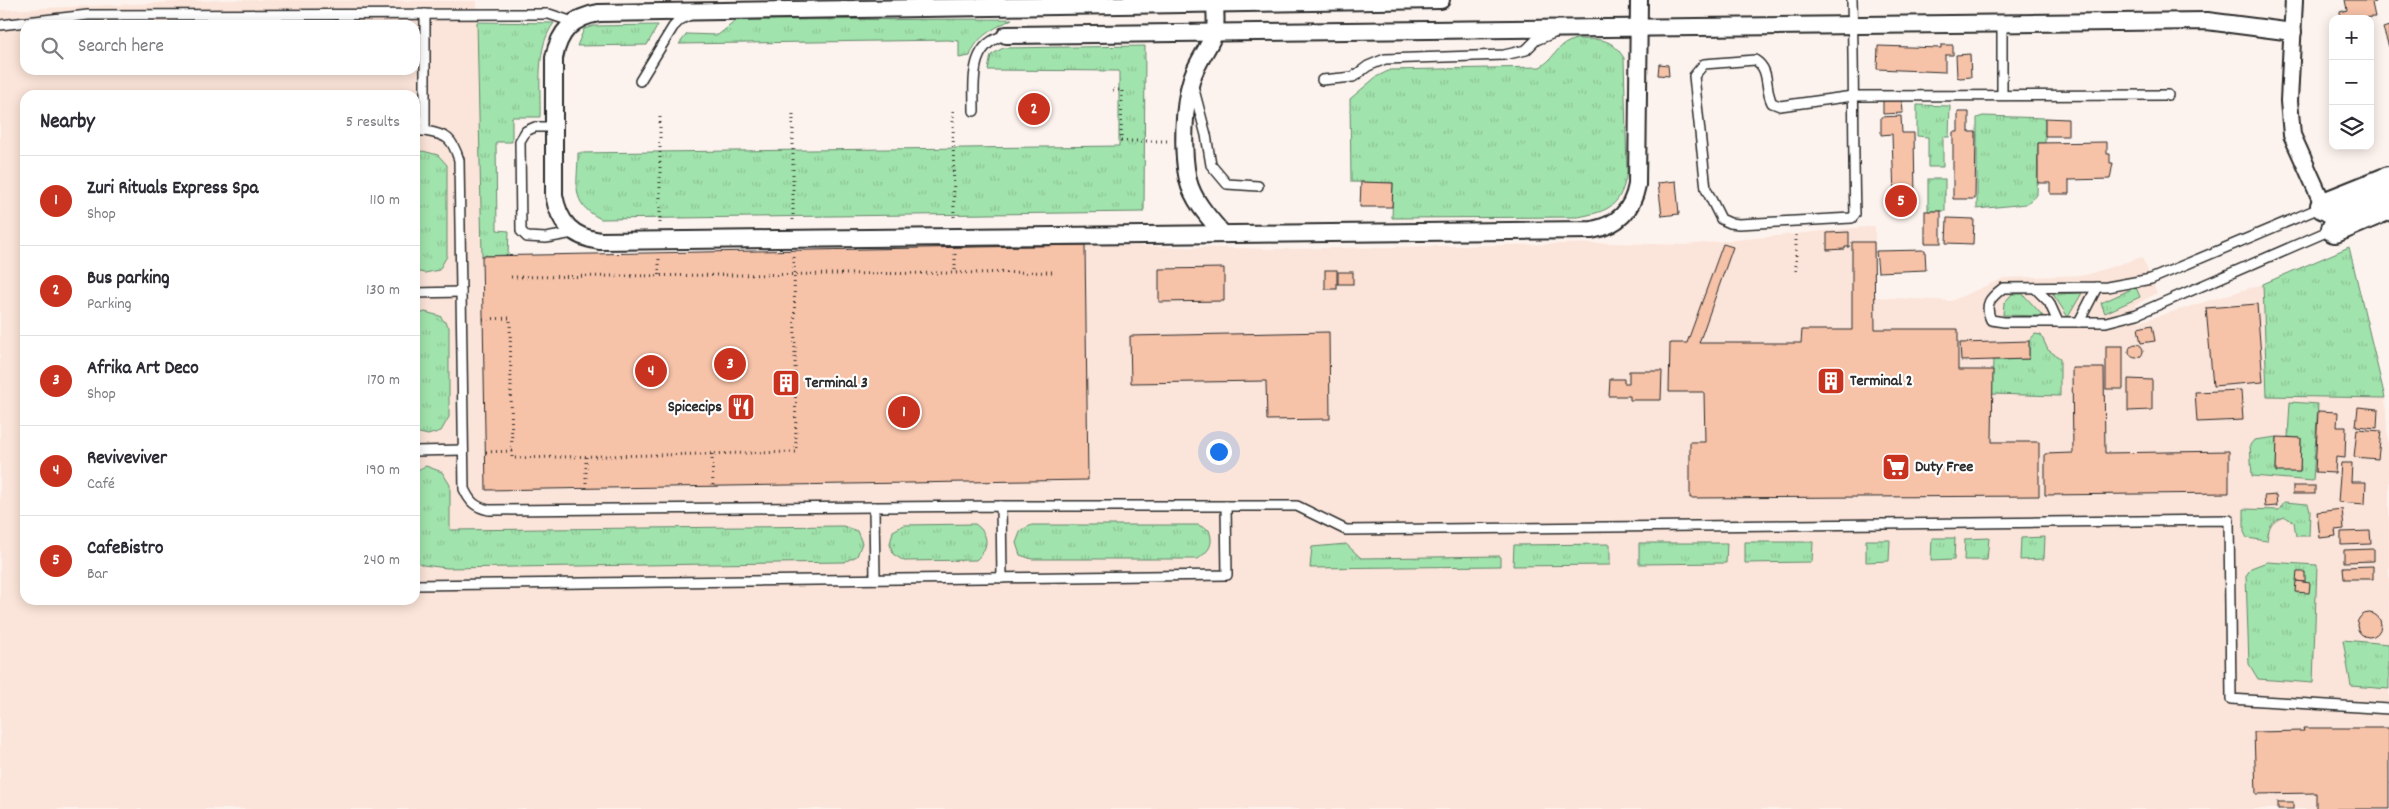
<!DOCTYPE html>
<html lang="en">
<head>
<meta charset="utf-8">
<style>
	body { margin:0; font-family:Dekko,sans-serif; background:#f2f2f3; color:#2b2b33 }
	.controls { position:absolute; right:15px; top:15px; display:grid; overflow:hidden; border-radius:10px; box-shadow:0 2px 12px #0003 }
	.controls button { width:45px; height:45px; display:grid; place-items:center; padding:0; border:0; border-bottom:1px solid #e1e1e2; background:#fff; color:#2b2b33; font:25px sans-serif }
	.you { position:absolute; left:1218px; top:451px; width:18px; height:18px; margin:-12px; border:4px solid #fff; border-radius:50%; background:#1a73e8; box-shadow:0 0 0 8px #1a73e833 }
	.badge { display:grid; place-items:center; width:32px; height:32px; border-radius:50%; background:#c8321e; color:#fff; font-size:16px; font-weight:700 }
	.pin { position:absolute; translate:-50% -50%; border:2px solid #fff; box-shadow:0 1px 5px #0006 }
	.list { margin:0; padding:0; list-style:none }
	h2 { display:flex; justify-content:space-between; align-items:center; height:65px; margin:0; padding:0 20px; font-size:21px }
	h2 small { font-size:16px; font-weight:400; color:#7c7c81 }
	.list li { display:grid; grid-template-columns:32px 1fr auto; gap:15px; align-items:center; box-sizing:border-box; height:90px; padding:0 20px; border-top:1px solid #e1e1e2 }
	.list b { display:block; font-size:19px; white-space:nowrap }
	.list p { margin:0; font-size:16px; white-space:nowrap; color:#7c7c81 }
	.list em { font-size:16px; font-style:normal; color:#7c7c81 }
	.icon { flex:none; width:28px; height:28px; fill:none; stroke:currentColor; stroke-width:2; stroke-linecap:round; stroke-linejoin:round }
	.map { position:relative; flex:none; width:2389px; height:809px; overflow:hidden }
	.search { position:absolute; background:#fff; box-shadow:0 2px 12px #0003; left:20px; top:20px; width:400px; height:55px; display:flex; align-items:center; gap:12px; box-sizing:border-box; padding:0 18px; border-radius:15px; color:#7c7c81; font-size:19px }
	.panel { position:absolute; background:#fff; box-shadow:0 2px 12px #0003; left:20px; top:90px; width:400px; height:515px; border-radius:15px }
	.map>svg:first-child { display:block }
	.built { fill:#fbe4d9; fill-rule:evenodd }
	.grass { fill:url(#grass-tufts); stroke:#66876c }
	.building { fill:#f6c2a8; stroke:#2b2b2b }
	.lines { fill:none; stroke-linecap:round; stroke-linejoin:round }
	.service-casing { stroke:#2b2b2b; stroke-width:12 }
	.minor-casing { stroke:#2b2b2b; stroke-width:20 }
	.primary-casing { stroke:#2b2b2b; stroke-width:30 }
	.path { stroke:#2b2b2b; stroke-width:3; stroke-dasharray:1 4; stroke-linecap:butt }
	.service { stroke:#fff; stroke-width:9 }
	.minor { stroke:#fff; stroke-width:16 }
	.primary { stroke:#fff; stroke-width:26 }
	.labels { text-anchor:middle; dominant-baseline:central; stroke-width:4.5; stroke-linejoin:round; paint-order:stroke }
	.poi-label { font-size:16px; font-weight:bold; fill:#2b2b2b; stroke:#fff; text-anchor:start }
</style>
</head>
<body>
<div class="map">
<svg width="2389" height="809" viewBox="0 0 2389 809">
	<defs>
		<pattern id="grass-tufts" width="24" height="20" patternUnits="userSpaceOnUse" patternTransform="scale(1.25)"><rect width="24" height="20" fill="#a1e3ac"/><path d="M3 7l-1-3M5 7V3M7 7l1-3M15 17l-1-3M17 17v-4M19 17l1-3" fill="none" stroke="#8bc394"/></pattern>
	</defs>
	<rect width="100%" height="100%" fill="#fdf3ee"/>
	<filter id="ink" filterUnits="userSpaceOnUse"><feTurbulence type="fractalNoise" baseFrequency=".02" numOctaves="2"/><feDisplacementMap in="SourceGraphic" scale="10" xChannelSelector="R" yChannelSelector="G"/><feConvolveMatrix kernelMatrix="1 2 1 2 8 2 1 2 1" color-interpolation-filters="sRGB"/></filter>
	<g filter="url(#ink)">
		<path class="built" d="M224 0 477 1 483 256 1085 245 1280 249 1612 243 1686 245 1875 226V297L1951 301 2004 278 2086 275 2142 257 2157 293 2135 305 2139 322 2263 284 2349 247 2385 398 2389 459V809H0V10ZM25 25H415V70H25ZM25 95H415V600H25Z"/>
		<g class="grass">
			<path d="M1012 19C994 29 977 35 970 56L959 58V41L948 40 679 44 687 34 718 35 737 20Z"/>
			<path d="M477 22 554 23C535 48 541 87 540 117H512V142H496L497 230 509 231 508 255 482 256Z"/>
			<path d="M658 25 647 45 577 46 584 29 593 26Z"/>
			<path d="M1576 39C1600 40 1610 36 1624 58L1627 172C1621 206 1610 211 1578 217L1392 218 1393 183 1351 182 1350 99 1376 77 1390 70 1540 67C1557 57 1554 46 1576 39Z"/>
			<path d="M1145 46 1144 212 601 219C569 203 578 185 578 153L1119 146V71L988 70 991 55 1003 48Z"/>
			<path d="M1917 105 1950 106 1949 137H1943V167H1928V137L1917 136Z"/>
			<path d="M1983 116 2045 118V143H2038L2037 195 2026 204 1977 209V118Z"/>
			<path d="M423 151 438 155 447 165V256L439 270 425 273 415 271V153Z"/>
			<rect x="1928" y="179" width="17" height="32"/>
			<path d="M2349 247 2385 398 2267 396 2263 284Z"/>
			<path d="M2136 287 2140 297 2105 313 2101 303Z"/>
			<path d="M2082 293 2068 317 2053 294Z"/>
			<path d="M2012 294H2023L2043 316 2003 315 2004 303Z"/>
			<path d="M425 312 440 316 449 327V417L441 431 428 435 415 432V315Z"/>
			<path d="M2035 334 2041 335 2048 350 2060 358V396L1992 394 1993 360 2029 359V341Z"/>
			<path d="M2290 402 2318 404 2313 481 2252 476 2250 445 2254 440 2277 437 2276 471 2300 472 2301 438 2288 437Z"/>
			<path d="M426 466 442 472 450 485V530L843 526 857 531 862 543 857 556 844 562 447 568 423 565 415 561V471Z"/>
			<path d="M2284 502 2308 504 2310 511 2309 536H2296L2294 522 2285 517C2271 521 2269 527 2267 541L2247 538 2244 532V509L2279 510Z"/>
			<path d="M975 524C990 534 989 549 976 560L904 561 893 554 890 544 893 531 904 525Z"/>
			<path d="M1032 525H1198L1209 530C1214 544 1210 550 1198 559H1032L1020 555 1016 543 1021 530Z"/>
			<path d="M2045 537 2044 559 2020 560 2021 538Z"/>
			<path d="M1932 538H1955L1954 560 1931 561Z"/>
			<path d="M1989 538 1987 560H1964L1965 539Z"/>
			<path d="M1866 540H1890L1889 561 1866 562Z"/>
			<path d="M1745 542H1813L1812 562 1745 563Z"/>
			<path d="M1639 543H1727L1726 563 1639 564Z"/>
			<path d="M1346 544 1361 558 1500 556V566L1310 568 1312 547Z"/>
			<path d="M1610 544V565L1513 566 1514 545Z"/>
			<path d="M2267 562 2317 565 2313 683 2258 679 2249 664 2246 576 2251 568Z"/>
			<path d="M2343 640 2389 644V689L2351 686Z"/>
		</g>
		<g class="building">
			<path d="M2345 0H2375V2L2372 3 2375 17 2341 19 2340 12 2347 10Z"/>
			<path d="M2389 26V47L2383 28Z"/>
			<path d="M1941 45H1953V55H1945V72L1877 69 1878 46 1941 48Z"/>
			<path d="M1970 54 1971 77 1960 78 1957 77 1956 55Z"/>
			<path d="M1659 64 1668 65 1669 76 1658 75Z"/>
			<path d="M1883 99H1902L1903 113 1883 114Z"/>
			<path d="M1958 112H1969V132H1976L1975 199H1953V132H1958Z"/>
			<path d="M1901 116 1902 133H1914L1915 199H1894L1892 134 1881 135V117Z"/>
			<path d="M2045 118 2068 119V136H2045Z"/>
			<path d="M2107 142V154H2110V163H2113L2110 179 2069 180V194H2050V183H2038V143Z"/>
			<path d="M1676 181 1679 214 1662 216 1658 183Z"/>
			<path d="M1361 182 1393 183 1392 207H1360Z"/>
			<rect x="1925" y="211" width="16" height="32"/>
			<path d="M1947 218 1974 219 1973 244 1946 243Z"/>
			<path d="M1849 232V247H1845V249L1827 250V233Z"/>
			<path d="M1852 242H1874L1875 329H1958V370H1993L1992 442H2039V496L1690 498V442H1705L1704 392H1669L1670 343H1687L1723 244 1733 247 1699 343H1801L1802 330H1852Z"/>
			<path d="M1085 245 1088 480 486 490 482 256Z"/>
			<path d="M1925 250 1926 270 1878 272 1876 251Z"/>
			<path d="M1224 268V301L1159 302V269Z"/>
			<rect x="1325" y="270" width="12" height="19"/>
			<rect x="1338" y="272" width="15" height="12"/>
			<path d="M2257 304 2263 382 2213 386 2206 308Z"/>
			<path d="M2152 325 2155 341 2141 343 2138 328Z"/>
			<path d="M1329 332 1330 419 1267 420 1266 381 1131 383 1130 336Z"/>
			<path d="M2029 341V359L1961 361 1960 343Z"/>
			<circle cx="2136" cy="351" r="7"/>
			<rect x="2106" y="346" width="17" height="43"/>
			<path d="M2072 368H2104L2105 453 2229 451V493L2045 495V454L2073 453Z"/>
			<path d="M1629 371H1662L1661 400H1630V396H1609L1610 379H1624V383H1629Z"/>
			<path d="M2128 379 2152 380V410L2128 411Z"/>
			<path d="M2241 390 2243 420 2197 422 2195 392Z"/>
			<path d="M2358 407 2378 409 2377 428 2356 426Z"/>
			<path d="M2318 411 2338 412 2337 427H2346L2345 458 2336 457 2335 473 2315 472Z"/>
			<path d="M2357 429 2381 431 2378 459 2354 457Z"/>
			<path d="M2277 437 2301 438 2300 472H2276Z"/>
			<path d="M2341 463H2352L2351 482H2366L2365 504 2338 502Z"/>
			<rect x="2293" y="486" width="22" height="8"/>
			<path d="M2276 495 2277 506 2265 507 2264 496Z"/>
			<path d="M2342 509 2344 529 2335 530 2336 536 2320 538 2317 512Z"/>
			<path d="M2370 531 2371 544 2341 545V532Z"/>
			<path d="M2374 549V561L2344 562V550Z"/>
			<path d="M2373 566V579H2344L2343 567Z"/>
			<path d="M2297 572H2305V582L2296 581Z"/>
			<path d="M2296 581 2310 583 2309 593 2295 592Z"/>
			<circle cx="2369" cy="625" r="12"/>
			<path d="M2303 728H2389V809H2316V793L2256 794 2254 732 2304 731Z"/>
			<rect x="2278" y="802" width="15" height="7"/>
		</g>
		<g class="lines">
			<defs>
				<g id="service">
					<path d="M1852 0C1854 71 1853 143 1855 214L1852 218 1739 224 1730 223 1721 219 1706 189 1694 76 1704 64 1755 60C1771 70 1764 88 1772 103L1780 106 1853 96 2168 95"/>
					<path d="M2002 23V94"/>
					<path d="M0 25 88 15 549 14 573 22"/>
					<path d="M1322 80 1353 77 1368 66 1385 59 1504 55 1526 50 1536 40 1554 33"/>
					<path d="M640 81 673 27 680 20 690 15"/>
					<path d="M1193 86 1206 135 1211 165 1227 184 1258 186"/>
					<path d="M974 111C974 80 969 44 1006 35"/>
					<path d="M554 127H535L526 131 520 141 521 231 527 237 546 238 573 233"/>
					<path d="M415 131H425V14"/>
					<path d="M425 131C448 135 452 138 459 160L464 489C470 502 475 507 489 510L1001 506 1002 578"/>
					<path d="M2322 207 2151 279 2107 287 2003 288C1990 298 1984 304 1991 320L2004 322H2106L2137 314 2333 229"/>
					<path d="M2035 288 2049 302 2058 322"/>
					<path d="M415 293 461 292"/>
					<path d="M2079 322 2097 287"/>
					<path d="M415 451 463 450"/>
					<path d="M1001 506H1297L1346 530 2229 520 2231 699 2389 709"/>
					<path d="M874 507 875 579"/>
					<path d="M415 585 1227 575 1226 506"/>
				</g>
				<g id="minor">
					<path d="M1441 0 599 13C572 17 559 32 554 58V195C559 223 572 237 600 241L1592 230C1618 225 1632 211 1637 185L1639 0"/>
					<path d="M2294 0 2289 101 2292 135 2327 213"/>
					<path d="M1215 3C1215 12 1217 25 1214 34 1208 49 1197 62 1192 78 1183 106 1182 152 1188 180 1193 201 1210 219 1223 234"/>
					<path d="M1006 35 2207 21 2293 32"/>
				</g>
				<g id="primary">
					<path d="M2324 206 2389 180"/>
					<path d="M2335 229 2389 206"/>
				</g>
			</defs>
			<use href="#service" class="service-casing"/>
			<use href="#minor" class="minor-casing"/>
			<use href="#primary" class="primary-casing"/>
			<g class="path">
				<path d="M1113 90H1122L1121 141H1167"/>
				<path d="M953 111 954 220"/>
				<path d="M793 114V223"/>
				<path d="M660 223V116"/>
				<path d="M955 254V273"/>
				<path d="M1796 271V234"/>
				<path d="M659 275V257"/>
				<path d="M511 277 1056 272"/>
				<path d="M483 319 510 318 512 458 796 452 794 257"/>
				<path d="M486 452 512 451"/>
				<path d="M712 454 713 487"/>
				<path d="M586 457V489"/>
			</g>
			<use href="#service" class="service"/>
			<use href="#minor" class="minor"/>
			<use href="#primary" class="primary"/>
		</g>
	</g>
	<defs>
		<symbol id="building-square" viewBox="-11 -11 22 22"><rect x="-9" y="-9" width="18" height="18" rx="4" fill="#c8321e" stroke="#fff"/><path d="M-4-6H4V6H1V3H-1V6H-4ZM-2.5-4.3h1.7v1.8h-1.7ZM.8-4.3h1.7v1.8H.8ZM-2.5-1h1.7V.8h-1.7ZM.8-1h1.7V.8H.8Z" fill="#fff"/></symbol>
		<symbol id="restaurant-square" viewBox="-11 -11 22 22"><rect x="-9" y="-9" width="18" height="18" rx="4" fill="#c8321e" stroke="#fff"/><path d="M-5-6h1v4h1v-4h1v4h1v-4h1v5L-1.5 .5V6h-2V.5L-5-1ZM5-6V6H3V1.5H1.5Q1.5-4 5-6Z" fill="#fff"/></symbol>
		<symbol id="supermarket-square" viewBox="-11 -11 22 22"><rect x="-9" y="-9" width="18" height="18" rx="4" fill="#c8321e" stroke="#fff"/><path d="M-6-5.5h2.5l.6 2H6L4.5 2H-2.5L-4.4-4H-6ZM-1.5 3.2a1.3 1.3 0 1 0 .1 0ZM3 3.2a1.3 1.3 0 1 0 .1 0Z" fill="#fff"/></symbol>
	</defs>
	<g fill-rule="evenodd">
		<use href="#building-square" x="1815" y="365" width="32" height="32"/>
		<use href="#building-square" x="770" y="367" width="32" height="32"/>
		<use href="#restaurant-square" x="725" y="391" width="32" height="32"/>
		<use href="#supermarket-square" x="1880" y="451" width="32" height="32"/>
	</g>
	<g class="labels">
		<g class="poi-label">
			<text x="1850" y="381">Terminal 2</text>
			<text x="805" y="383">Terminal 3</text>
			<text x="722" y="407" text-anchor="end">Spicecips</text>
			<text x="1915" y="467">Duty Free</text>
		</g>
	</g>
</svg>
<div class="controls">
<button>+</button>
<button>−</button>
<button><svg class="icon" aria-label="layers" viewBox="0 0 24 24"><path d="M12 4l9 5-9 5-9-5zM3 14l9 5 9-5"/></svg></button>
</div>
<div class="you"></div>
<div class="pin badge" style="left:904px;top:412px">1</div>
<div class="pin badge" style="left:1034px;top:109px">2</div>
<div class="pin badge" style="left:730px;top:364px">3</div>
<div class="pin badge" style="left:651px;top:371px">4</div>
<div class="pin badge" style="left:1901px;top:201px">5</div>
<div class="search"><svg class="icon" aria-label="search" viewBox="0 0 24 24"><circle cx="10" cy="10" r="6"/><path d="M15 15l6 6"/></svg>Search here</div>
<section class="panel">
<h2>Nearby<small>5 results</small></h2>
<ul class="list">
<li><span class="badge">1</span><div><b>Zuri Rituals Express Spa</b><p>Shop</p></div><em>110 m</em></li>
<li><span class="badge">2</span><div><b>Bus parking</b><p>Parking</p></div><em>130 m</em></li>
<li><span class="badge">3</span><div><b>Afrika Art Deco</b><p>Shop</p></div><em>170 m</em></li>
<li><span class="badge">4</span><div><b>Reviveviver</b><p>Café</p></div><em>190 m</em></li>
<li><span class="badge">5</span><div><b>CafeBistro</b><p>Bar</p></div><em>240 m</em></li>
</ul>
</section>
</div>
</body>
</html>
